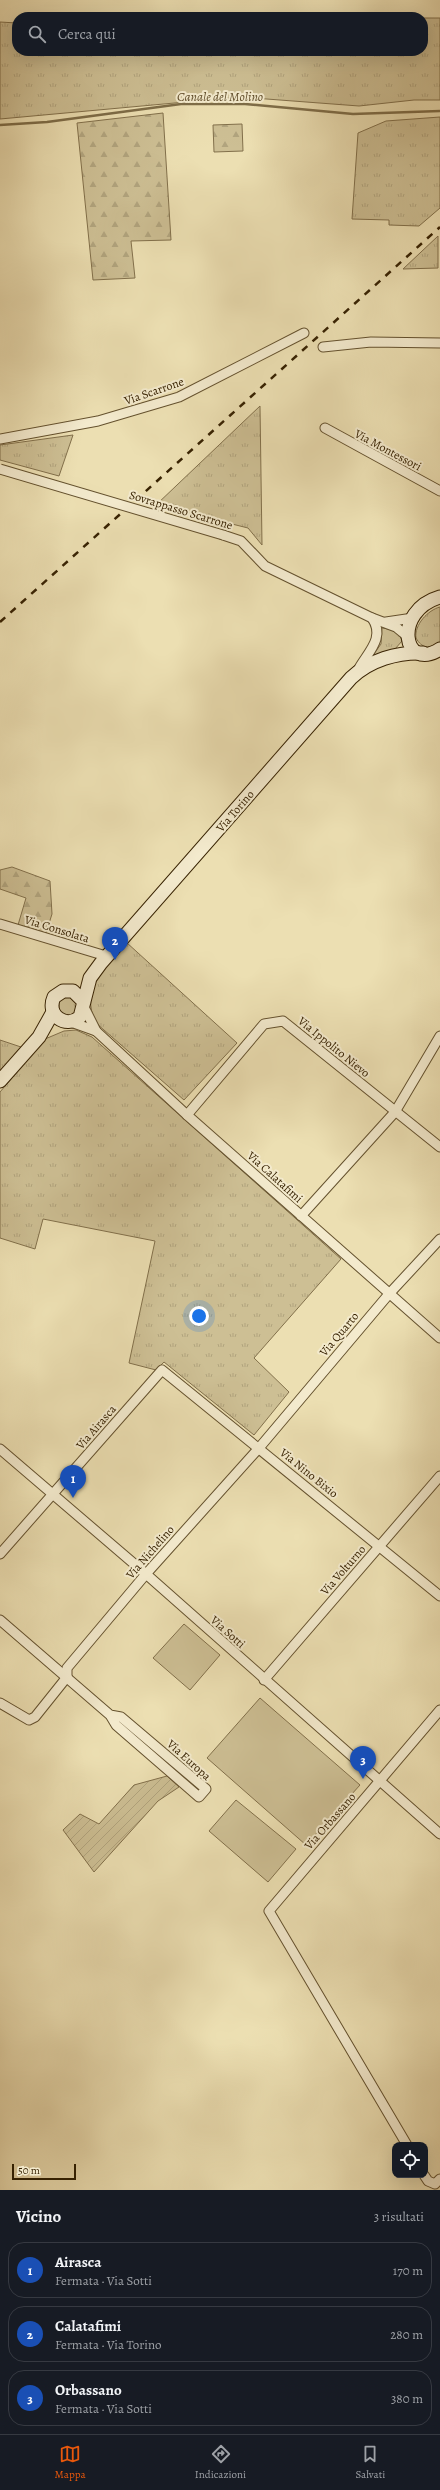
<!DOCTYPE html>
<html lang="it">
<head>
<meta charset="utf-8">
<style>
	body { margin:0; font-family:Alegreya,serif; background:#20242c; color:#f1f3f6 }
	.controls { position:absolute; right:12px; bottom:12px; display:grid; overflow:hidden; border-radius:8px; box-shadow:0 4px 16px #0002 }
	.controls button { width:36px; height:36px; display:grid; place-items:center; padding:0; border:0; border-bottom:1px solid #363941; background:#171b24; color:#f1f3f6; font:20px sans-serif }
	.scale { position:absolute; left:12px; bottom:10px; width:64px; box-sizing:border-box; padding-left:4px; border:2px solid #372202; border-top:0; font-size:11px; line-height:14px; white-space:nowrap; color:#372202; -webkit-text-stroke:3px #f3eacd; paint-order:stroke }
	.you { position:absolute; left:199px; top:1316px; width:14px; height:14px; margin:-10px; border:3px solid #fff; border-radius:50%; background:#1a73e8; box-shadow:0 0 0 6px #1a73e833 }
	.badge { display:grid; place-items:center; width:26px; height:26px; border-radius:50%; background:#ea580c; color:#fff; font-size:13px; font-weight:700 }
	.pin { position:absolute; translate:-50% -33px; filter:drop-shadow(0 1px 2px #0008) }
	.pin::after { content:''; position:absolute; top:21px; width:14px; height:12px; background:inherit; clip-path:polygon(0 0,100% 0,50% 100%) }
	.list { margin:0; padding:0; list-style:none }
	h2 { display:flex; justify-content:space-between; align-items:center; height:52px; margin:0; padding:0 16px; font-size:17px }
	h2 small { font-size:13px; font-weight:400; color:#9ea1a6 }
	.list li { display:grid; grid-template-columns:26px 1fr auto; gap:12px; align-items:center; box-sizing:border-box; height:56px; margin:0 8px 8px; padding:0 8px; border:1px solid #363941; border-radius:16px }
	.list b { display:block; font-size:15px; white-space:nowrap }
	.list p { margin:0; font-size:13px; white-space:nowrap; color:#9ea1a6 }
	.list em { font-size:13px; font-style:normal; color:#9ea1a6 }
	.icon { flex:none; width:22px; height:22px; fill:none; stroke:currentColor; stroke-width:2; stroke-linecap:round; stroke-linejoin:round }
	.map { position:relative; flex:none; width:440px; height:2190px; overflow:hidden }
	.search { position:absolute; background:#171b24; box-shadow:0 4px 16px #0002; left:12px; right:12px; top:12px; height:44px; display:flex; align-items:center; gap:10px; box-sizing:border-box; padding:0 14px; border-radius:16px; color:#9ea1a6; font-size:15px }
	.sheet { height:244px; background:#171b24 }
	nav { display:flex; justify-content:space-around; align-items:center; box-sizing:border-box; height:56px; border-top:1px solid #363941; background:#171b24; font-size:11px; color:#9ea1a6 }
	nav a { display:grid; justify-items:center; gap:2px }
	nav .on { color:#ea580c }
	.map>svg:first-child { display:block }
	.grass { fill:url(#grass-tufts); stroke:#82704b }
	.forest { fill:url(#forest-firs); stroke:#82704b }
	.park { fill:#cdbf94; stroke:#82704b }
	.garden { fill:url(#garden-furrows); stroke:#82704b }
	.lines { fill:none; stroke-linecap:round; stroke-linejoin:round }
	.stream { stroke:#7e6d48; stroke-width:2.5 }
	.minor-casing { stroke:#64512e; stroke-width:11 }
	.secondary-casing { stroke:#372202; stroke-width:15 }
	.minor { stroke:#f3eacd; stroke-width:9 }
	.secondary { stroke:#f3eacd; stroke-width:13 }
	.rail { stroke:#372202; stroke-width:2.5; stroke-dasharray:7 7; stroke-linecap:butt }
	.minor-bridge-casing { stroke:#64512e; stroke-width:11; stroke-linecap:butt }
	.minor-bridge { stroke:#f3eacd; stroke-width:9 }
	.labels { text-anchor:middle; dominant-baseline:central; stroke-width:4; stroke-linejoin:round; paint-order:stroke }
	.street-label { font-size:12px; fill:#372202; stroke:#f3eacd }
	.water-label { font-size:13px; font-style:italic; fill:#614e2b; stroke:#f3eacd }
</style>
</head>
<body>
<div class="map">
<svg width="440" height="2190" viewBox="0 0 440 2190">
	<defs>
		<pattern id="grass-tufts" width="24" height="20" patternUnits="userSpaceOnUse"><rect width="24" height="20" fill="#cdbf94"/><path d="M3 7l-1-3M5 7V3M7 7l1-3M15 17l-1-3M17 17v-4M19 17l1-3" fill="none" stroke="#b1a47e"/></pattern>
		<pattern id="forest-firs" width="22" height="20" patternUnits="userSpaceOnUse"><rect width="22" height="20" fill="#cdbf94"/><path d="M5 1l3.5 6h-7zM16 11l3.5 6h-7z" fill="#b1a47e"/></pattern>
		<pattern id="garden-furrows" width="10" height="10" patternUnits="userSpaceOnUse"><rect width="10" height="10" fill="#cdbf94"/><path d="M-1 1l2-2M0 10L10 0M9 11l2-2" fill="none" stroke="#b1a47e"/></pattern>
	</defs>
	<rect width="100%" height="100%" fill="#ecdfb2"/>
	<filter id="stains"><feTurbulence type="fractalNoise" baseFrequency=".005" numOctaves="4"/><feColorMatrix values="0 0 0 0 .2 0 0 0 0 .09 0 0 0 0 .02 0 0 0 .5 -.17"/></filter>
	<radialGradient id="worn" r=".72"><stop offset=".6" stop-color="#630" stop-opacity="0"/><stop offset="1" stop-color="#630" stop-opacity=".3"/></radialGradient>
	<g class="grass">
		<path d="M423 18H440V100H414L359 106 240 97 0 119V22L17 23V51H423Z"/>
		<path d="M440 117V208L419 226 389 225V220L352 219 358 133 386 121Z"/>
		<path d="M438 236V268L403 269Z"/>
		<path d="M260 406 262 545 248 528 156 505Z"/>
		<path d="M73 435 59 476 0 460V445Z"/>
		<path d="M440 607V644C429 648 422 649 416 638 414 625 428 610 440 607Z"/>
		<path d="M382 628C391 629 400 632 402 641L395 649 371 658 381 644Z"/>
		<path d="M126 942 237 1043 184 1100 96 1023C79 989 106 968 126 942Z"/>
		<path d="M71 997 78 1004 73 1017 59 1012V1002L64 998Z"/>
		<path d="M76 1030 92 1037 341 1259 254 1358 289 1392 254 1435 164 1362 156 1370 129 1363 155 1241 43 1219 35 1249 0 1238V1092L45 1039 64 1031Z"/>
		<path d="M0 1040 21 1047 0 1072Z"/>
	</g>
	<g class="forest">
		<path d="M163 113 171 240 131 241 135 278 93 280 77 123Z"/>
		<path d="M242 124 243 151 214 152 213 125Z"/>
		<path d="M12 867 50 881 52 914 46 933 18 925 26 898 0 889V870Z"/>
	</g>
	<g class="park">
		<path d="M184 1624 220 1655 190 1690 153 1658Z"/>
		<path d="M260 1698 360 1785 306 1845 207 1758Z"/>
		<path d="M236 1800 296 1849 268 1882 209 1831Z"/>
	</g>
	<path class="garden" d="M167 1776 179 1787 158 1801 94 1872 63 1830 80 1814 99 1824 134 1785Z"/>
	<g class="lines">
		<path class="stream" d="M0 125 47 122 181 104H245L353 114 440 111"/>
		<defs>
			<g id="minor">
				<path d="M323 347 371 342 440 343"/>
				<path d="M325 428 440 491"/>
				<path d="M0 439 98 421 179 397 304 333"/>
				<path d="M223 535 241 541 265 566 372 618 396 627 407 636"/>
				<path d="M386 622 413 618"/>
				<path d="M358 670C367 653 386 638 372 618"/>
				<path d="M0 924 106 956"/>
				<path d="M84 1007 96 1031 187 1115 440 1338"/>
				<path d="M71 1022 96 1031"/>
				<path d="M187 1115 264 1024 283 1021 440 1147"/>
				<path d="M301 1216 395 1112 440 1036"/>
				<path d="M0 1449 146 1574 440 1834"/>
				<path d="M0 1554 162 1370 440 1596"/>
				<path d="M0 1620 110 1715 116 1725 199 1797 206 1789 121 1717 110 1715"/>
				<path d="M67 1677V1668L146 1574 259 1448 389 1294 440 1239"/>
				<path d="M264 1680 440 1476"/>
				<path d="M0 1703 29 1720 35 1717 67 1677"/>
				<path d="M407 2145 269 1911 440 1710"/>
				<path d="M424 2175 428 2181 435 2184 440 2179"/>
			</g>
			<g id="secondary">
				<path d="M440 597C392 611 403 673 440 649"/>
				<path d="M84 1002 73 991H63L54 997C46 1015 65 1029 80 1017L90 978 101 963 351 678C370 660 397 652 423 653"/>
				<path d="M0 1081 39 1037 53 1012"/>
			</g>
		</defs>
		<use href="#minor" class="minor-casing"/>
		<use href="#secondary" class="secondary-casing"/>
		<use href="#minor" class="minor"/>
		<use href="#secondary" class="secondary"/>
		<path class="rail" d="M0 622 440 227"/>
		<defs>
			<path id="minor-bridge" d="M0 469 223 535"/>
		</defs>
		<use href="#minor-bridge" class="minor-bridge-casing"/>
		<use href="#minor-bridge" class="minor-bridge"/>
	</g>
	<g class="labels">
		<g class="street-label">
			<text transform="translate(154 391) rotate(-19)">Via Scarrone</text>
			<text transform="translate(388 450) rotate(28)">Via Montessori</text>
			<text transform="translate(181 510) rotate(17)">Sovrappasso Scarrone</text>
			<text transform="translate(235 811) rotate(-49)">Via Torino</text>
			<text transform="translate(57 929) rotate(17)">Via Consolata</text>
			<text transform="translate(334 1047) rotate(39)">Via Ippolito Nievo</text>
			<text transform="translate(275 1177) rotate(42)">Via Calatafimi</text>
			<text transform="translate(339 1334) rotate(-50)">Via Quarto</text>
			<text transform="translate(96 1427) rotate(-49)">Via Airasca</text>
			<text transform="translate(309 1473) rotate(39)">Via Nino Bixio</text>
			<text transform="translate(150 1552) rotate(-49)">Via Nichelino</text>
			<text transform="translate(343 1570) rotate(-49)">Via Volturno</text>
			<text transform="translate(228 1632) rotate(42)">Via Sotti</text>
			<text transform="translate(189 1760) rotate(42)">Via Europa</text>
			<text transform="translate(330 1821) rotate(-49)">Via Orbassano</text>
		</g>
		<g class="water-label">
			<text x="220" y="96">Canale del Molino</text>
		</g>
	</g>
	<rect width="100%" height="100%" filter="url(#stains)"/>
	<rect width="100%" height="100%" fill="url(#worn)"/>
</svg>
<div class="controls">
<button><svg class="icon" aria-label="locate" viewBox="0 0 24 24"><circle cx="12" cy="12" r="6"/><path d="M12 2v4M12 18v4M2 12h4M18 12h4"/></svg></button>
</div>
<div class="scale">50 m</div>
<div class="you"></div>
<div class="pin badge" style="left:73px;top:1498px;background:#1a4fb4">1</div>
<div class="pin badge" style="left:115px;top:960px;background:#1a4fb4">2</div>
<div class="pin badge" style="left:363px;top:1779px;background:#1a4fb4">3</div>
<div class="search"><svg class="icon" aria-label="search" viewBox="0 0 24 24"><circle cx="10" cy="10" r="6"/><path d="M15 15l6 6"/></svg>Cerca qui</div>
</div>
<section class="sheet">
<h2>Vicino<small>3 risultati</small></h2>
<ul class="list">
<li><span class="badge" style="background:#1a4fb4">1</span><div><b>Airasca</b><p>Fermata · Via Sotti</p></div><em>170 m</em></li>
<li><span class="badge" style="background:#1a4fb4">2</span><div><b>Calatafimi</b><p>Fermata · Via Torino</p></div><em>280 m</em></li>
<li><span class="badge" style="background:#1a4fb4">3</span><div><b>Orbassano</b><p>Fermata · Via Sotti</p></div><em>380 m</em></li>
</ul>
</section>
<nav>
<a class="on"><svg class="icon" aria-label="map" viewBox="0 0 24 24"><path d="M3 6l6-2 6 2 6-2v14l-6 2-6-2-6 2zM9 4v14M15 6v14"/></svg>Mappa</a>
<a><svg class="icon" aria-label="directions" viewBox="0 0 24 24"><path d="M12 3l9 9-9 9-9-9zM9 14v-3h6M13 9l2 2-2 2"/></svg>Indicazioni</a>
<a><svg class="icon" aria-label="saved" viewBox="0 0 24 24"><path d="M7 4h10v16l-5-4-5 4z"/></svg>Salvati</a>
</nav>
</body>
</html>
